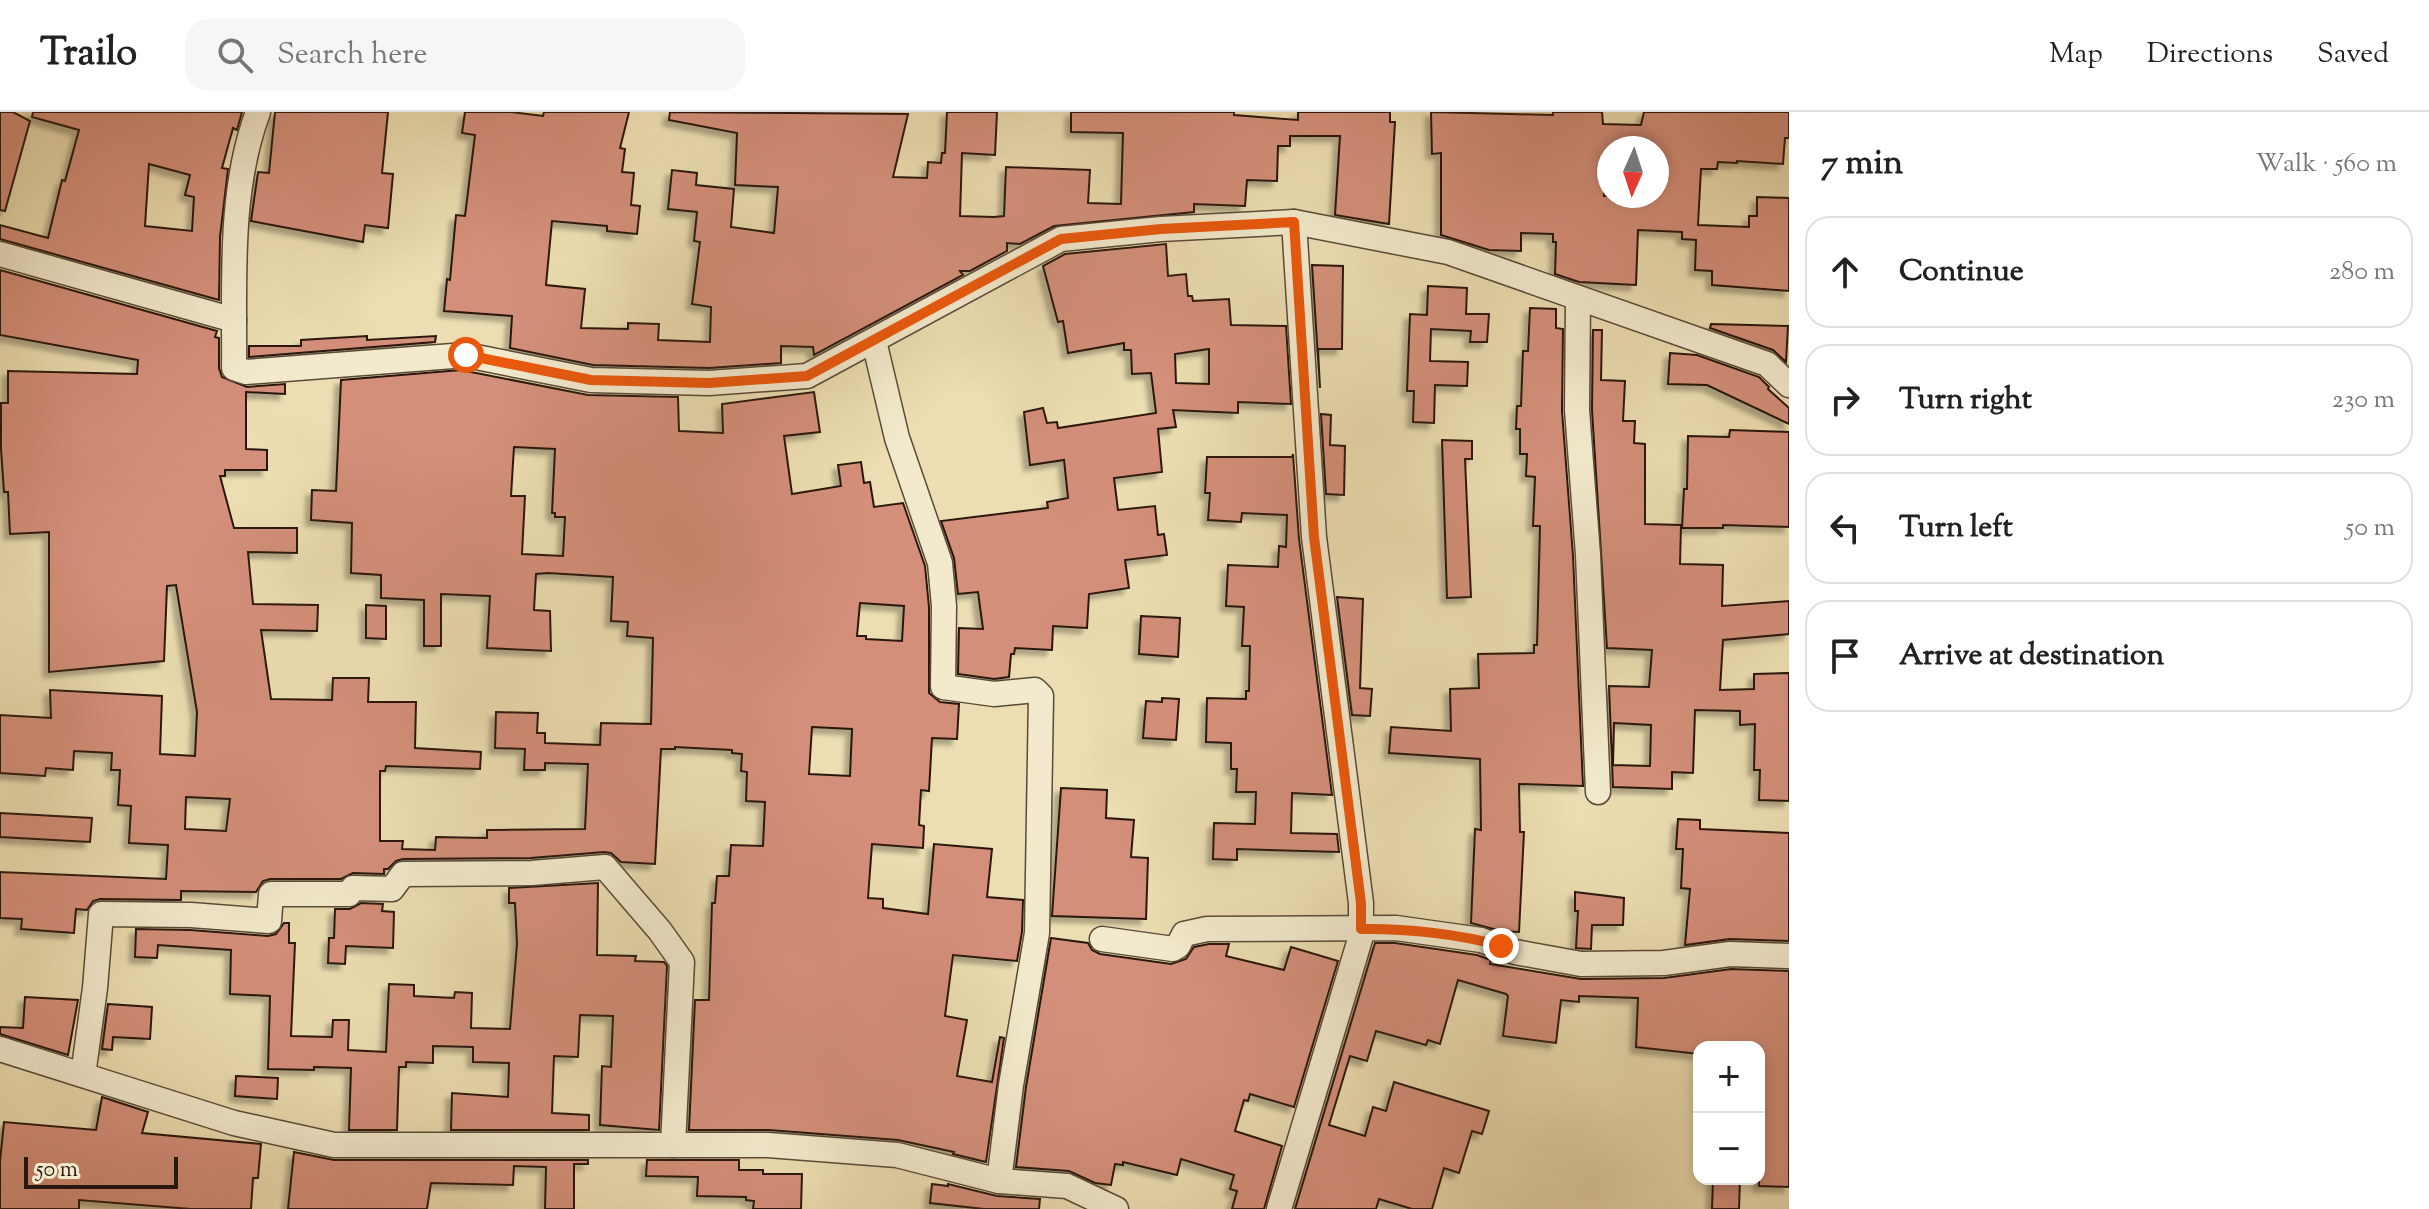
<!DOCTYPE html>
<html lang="en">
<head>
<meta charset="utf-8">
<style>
	body { margin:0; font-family:"Sorts Mill Goudy",serif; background:#f6f6f6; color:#222 }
	.controls { position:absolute; right:24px; bottom:24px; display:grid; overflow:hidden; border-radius:16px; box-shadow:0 4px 12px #0003 }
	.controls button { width:72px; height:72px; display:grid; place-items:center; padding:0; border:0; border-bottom:2px solid #e0e0e0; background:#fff; color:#222; font:40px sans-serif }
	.compass { position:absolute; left:1597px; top:24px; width:72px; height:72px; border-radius:50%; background:#fff; box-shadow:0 4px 12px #0003; rotate:183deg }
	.scale { position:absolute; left:24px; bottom:20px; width:154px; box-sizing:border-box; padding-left:8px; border:4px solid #2a180f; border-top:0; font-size:22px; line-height:28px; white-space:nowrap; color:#2a180f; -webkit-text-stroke:6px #f3eacd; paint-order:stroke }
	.stop { position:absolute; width:24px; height:24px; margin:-18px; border:6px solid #ea580c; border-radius:50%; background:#fff }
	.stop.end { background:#ea580c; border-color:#fff; box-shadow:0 2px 8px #0008 }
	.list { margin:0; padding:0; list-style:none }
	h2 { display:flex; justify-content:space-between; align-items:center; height:104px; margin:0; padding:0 32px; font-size:34px }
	h2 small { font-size:26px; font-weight:400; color:#767676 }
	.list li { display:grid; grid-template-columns:52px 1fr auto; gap:24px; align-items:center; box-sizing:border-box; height:112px; margin:0 16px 16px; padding:0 16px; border:2px solid #e0e0e0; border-radius:24px }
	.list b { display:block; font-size:30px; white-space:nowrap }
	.list em { font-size:26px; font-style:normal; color:#767676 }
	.icon { flex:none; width:44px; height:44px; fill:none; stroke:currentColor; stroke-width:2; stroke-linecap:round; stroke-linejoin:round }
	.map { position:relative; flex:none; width:1789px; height:1097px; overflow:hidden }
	header { display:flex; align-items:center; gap:48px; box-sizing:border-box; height:112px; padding:0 40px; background:#fff; border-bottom:2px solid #e0e0e0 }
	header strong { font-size:38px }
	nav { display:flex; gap:44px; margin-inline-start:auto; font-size:28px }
	.search { width:560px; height:72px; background:#f6f6f6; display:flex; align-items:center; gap:20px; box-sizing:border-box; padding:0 28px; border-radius:24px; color:#767676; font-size:30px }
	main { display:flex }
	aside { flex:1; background:#fff }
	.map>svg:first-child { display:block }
	.building { fill:#d48f7a; stroke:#2a180f; stroke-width:2; fill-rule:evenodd; filter:url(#shadow) }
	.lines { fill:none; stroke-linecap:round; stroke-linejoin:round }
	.minor-casing { stroke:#5a4a38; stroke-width:27 }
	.minor { stroke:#f3eacd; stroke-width:24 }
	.route { stroke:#ea580c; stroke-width:10 }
</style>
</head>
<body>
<header>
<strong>Trailo</strong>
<div class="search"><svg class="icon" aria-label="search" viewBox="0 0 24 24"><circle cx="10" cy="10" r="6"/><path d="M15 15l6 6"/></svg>Search here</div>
<nav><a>Map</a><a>Directions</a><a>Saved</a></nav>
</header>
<main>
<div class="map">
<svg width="1789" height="1097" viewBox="0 0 1789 1097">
	<defs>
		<filter id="shadow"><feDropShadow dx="-5.5" dy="5.5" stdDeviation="2" flood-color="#0004"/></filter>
	</defs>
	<rect width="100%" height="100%" fill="#ecdeb2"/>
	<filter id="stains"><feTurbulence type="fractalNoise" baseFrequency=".0025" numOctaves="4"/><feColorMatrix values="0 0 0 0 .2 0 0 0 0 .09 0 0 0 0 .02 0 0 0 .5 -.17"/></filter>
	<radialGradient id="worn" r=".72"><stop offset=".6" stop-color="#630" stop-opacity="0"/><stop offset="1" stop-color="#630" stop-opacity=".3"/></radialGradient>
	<g class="building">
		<path d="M0 0H13L30 9 5 99 0 98Z"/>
		<path d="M33 0H242L237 18 233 16 222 56 228 57 220 125 219 188 0 127V113L48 126 62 68 65 69 79 18 32 5ZM149 52 190 63 185 83 194 85 192 119 145 114Z"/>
		<path d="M275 0H388L382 61 393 62 388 116 365 113 363 130 251 109 258 60 269 61Z"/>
		<path d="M465 0H511L543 4 544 0H629L620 36 625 37 622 60 634 61 631 93 640 94 637 122 607 119V114L552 109 546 173 585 177 581 216 628 217V211L659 212 658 228 710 230 711 195 692 192 700 130 694 129 697 100 668 97 672 58 697 61 696 73 734 77 731 115 774 121 778 75 735 73 737 21 669 8 670 0 908 2 893 65 927 66 928 50 941 51 942 41H945L947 0H997L995 43 962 41 960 104 994 105 1004 104 1006 55 1090 58 1088 91 1121 92 1123 21 1071 20V0H1234V3L1298 8V0H1390V10H1395L1389 112 1335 103 1340 24H1290V34H1278L1277 69 1247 68 1245 94 1194 92V100L1054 114 1020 132 1007 131V139L970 159H960L963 163 814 243 813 235 781 234V251L709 256 593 253 510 236 512 204 444 199 447 167 450 168 456 103 465 104 475 23 462 21Z"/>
		<path d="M1431 0 1553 3V0H1602L1603 12 1641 13 1644 0H1789V26H1785L1783 52 1737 49V51L1718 50 1717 57H1701L1698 113 1749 115V104H1757V85L1789 86V179L1712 173V159L1695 158 1696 128 1682 127V120L1638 118 1636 173 1579 170 1555 162 1556 130H1553V122L1521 121V139L1489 138 1441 123V41L1432 42ZM1609 36H1657V84H1604Z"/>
		<path d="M1166 132 1168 164 1186 162 1188 184H1192L1193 189 1229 187 1231 213 1286 214 1291 292 1238 290V301L1173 298 1176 315 1158 317 1162 360 1114 366 1118 398 1155 394 1158 423 1164 422 1167 443 1125 448 1129 476 1089 482 1087 516 1053 514 1052 538 1015 536 1014 542H1011L1009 565 994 567 958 562 959 516 983 517 978 480 958 482 954 446 941 409 1048 396 1047 390 1068 386 1064 348 1030 353 1024 300 1043 296 1047 311 1057 310 1058 316 1156 301 1151 261 1132 262 1131 238H1124V231L1068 241 1063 209 1058 210 1043 154 1065 142ZM1209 237V272L1176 271 1175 242Z"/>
		<path d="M1312 153 1343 154 1342 237H1318L1320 276Z"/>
		<path d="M0 158 217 219 215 225 219 226V256L222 265 247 275 285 272V282L246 280V337L267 338V358H225V364H220L234 416H297V441L248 440 253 492 318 493 317 519 261 518 271 587 332 588 333 566H369L368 590H416L415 636 481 640 480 657 386 654 385 659H380V729H403L402 737 435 738 436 725 487 726V718L585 717 588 652 545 651V658H524L525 637 495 636 496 600 538 601 537 621H545V631L600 633 601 611 651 612 653 526 627 524 628 510 611 509 613 465 548 461 536 462 534 498 550 499 551 539 487 536 490 484 441 482V534H424V488L381 486V463L351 461 352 411 311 408 312 378 336 379 341 268 461 258 588 283 678 285 679 319 723 321 722 292 814 280 820 320 784 324 792 382 841 374 838 353 861 350 864 371 870 370 874 395 903 391 925 454 929 495V581L940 590 959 592 957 627 932 626 929 679 921 678 919 713 924 714 923 736 872 732 868 786 883 787V796L928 802 934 732 992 737 987 785 1023 788 1022 820 1017 849 953 843 945 904 967 908 957 964 992 970 1000 925 1004 926 986 1050 953 1042 954 1040 898 1028 769 1018H689L695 888H709L712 791H715L717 764H729L731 733 763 734 765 690 746 689 747 660 741 659 742 642 732 641V638L675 635V637H661L655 752 621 750 611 741 604 740 531 746 403 747 396 749 388 757H384V762L353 761 341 767H270L263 769 256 780 181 779V788L100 787 93 789 87 798 76 797 74 821 21 817 22 807 0 806V760L166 767 168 733 129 731 131 694 118 693 120 658H111L112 641 74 639 73 658 46 656 45 664 0 661V603L51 606 50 578 162 584 160 642 195 644 197 600 176 473 167 474 164 549 49 560V420L10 422 8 380H4L1 337V291H8V259L137 262 138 248 0 223ZM514 335 555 337 552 401H555V405H565L563 444 522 442 525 384H511ZM860 491 904 494 902 529 866 527V524H857ZM812 615 852 617 850 664 809 662ZM186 685 230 687 226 719 185 717Z"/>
		<path d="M1428 174 1467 176 1466 202H1489L1487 230H1470L1471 219 1431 217 1430 249 1468 250 1467 274 1435 273 1434 311 1413 310 1414 279H1407L1410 202 1427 203Z"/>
		<path d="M1530 196 1556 197V216L1563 217 1562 299 1573 444 1583 674 1519 672 1520 720H1524L1519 820 1501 819 1471 811 1475 717 1481 718 1480 647 1389 641 1391 615 1451 619 1450 577 1479 576 1478 542 1534 541V533H1537L1540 414H1533L1535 365 1526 364 1527 342H1520V317H1516L1517 294H1521L1523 239H1528Z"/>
		<path d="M1711 212 1788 214 1786 250 1773 238 1710 216Z"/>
		<path d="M1593 218H1602L1601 268 1625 269 1623 309H1635L1634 331 1645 332V412L1681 413 1680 452 1723 453 1722 494 1789 489V522L1723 528 1720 578 1754 577V562L1789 561V689L1759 688 1760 658H1754L1755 612 1740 613V599L1695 598 1693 661 1672 660V677L1613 675 1609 574 1649 575 1652 538 1607 536 1592 298ZM1614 611 1651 613 1650 654 1613 653Z"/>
		<path d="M367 224V228L436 224 435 230 249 245V234H301V228Z"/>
		<path d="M1670 241 1697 243 1759 265 1769 275 1768 277 1789 296V312L1707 273 1668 272Z"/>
		<path d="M1321 302 1331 303 1330 333 1345 334 1344 383 1326 382Z"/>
		<path d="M1730 318 1789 320V415L1723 413V416H1682L1684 377H1687L1688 324 1729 325Z"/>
		<path d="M1442 328 1472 329V347H1465L1471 485 1447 486Z"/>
		<path d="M1293 342 1299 427 1332 683 1292 681 1291 721 1337 722 1339 740 1237 737V748L1213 747 1214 711 1255 712 1256 680H1236L1237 657H1231V631L1206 630 1207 586 1246 587V579H1249L1250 534H1242L1244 495 1226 494 1228 453 1278 455 1279 434 1286 435 1287 403 1242 401 1241 410 1208 408 1210 381H1205L1207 345H1292Z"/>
		<path d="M1337 485 1363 487 1360 576 1372 577 1370 604 1352 603Z"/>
		<path d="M366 493 386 494V527L366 526Z"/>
		<path d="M1141 504 1180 506 1178 545 1139 542Z"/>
		<path d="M1162 586 1179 587 1176 628 1143 626 1146 589 1162 590Z"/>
		<path d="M1061 676 1107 678 1106 706 1134 708 1131 745 1148 746 1146 807 1052 804Z"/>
		<path d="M0 701 92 706 90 730 0 725Z"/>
		<path d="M1678 707 1700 708V717L1789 721V829L1730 827 1685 833 1690 777 1681 776 1683 737H1676Z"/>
		<path d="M598 771 597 843 636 844 635 849 664 850 667 854 659 1018 600 1013 602 954 611 955 613 904 580 903 578 945 554 944 552 1001 589 1003V1018H451L452 981 508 985 509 951 473 950V935L433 934V951L406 950V955H399L397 1018H349L351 956 314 955V958L268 957 270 884 230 882 231 838 158 833 157 846 135 845 136 817 190 818 268 824 276 822 284 811H289V831H295L291 924 332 925 333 908H349L348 938 386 940 389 872 414 873V884L454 886 455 880 472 881 471 916 510 917 517 832 515 791H509V776Z"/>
		<path d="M1575 780 1624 786 1623 813H1592L1591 837 1576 836 1578 799H1575Z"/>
		<path d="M361 791 383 792 382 799 394 800 393 836 346 834 345 852 328 851 329 826H334L335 797H350Z"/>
		<path d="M1051 826 1088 831 1092 838 1100 842 1171 852 1186 847 1194 835 1209 832H1229L1226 844 1284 858 1291 835 1338 849 1294 995 1250 982 1248 989 1244 988 1235 1019 1282 1034 1264 1097H1232L1237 1079 1230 1077 1234 1063 1181 1047 1177 1063 1123 1050V1053L1115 1052 1111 1073 1095 1071 1069 1059 1016 1055 1026 975Z"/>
		<path d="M1375 831H1395L1477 843 1491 848 1490 852 1581 867 1664 866 1731 857 1789 859V1075L1759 1074V935H1699V942L1636 935 1638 886 1579 884V890L1561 888 1556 931 1503 924 1508 884 1506 882 1458 868 1440 932 1428 928 1426 933 1376 919 1367 949 1350 944 1329 1013 1365 1024 1373 995 1386 999 1394 970 1489 999 1482 1022 1472 1019 1459 1061 1444 1056 1432 1097H1412L1379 1087 1376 1097H1295Z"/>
		<path d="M25 885 78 888 68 943 0 922V915L23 916Z"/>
		<path d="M108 892 152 895 150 927 113 925 112 938 102 937Z"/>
		<path d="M236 964 278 966 277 987 235 984Z"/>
		<path d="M102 985 148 1000 142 1021 261 1032 258 1066H253L251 1097H191L79 1088V1097H0V1049L4 1010 96 1018Z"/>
		<path d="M294 1040 334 1048H588V1052H574V1097H545L546 1055 514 1054 513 1073 431 1071 427 1097H288Z"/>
		<path d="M647 1048H739V1058H763V1062H802L801 1097H753L754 1089 746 1088V1085L697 1084 698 1065 646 1064Z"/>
		<path d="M1713 1067H1740L1739 1097H1712Z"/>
		<path d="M932 1072 948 1074V1072L997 1084 1040 1087 1039 1097H984L930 1091Z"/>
	</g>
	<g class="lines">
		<defs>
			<g id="minor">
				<path d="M258 0C228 81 235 171 234 256L246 260 466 243 591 268 709 271 807 264 1061 127 1161 117 1294 110 1448 140 1767 252 1789 273"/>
				<path d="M0 142 234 208"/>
				<path d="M1578 186 1577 298 1588 443 1598 680"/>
				<path d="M874 229 897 326 940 451 944 494 943 575 994 582 1035 578 1041 584 1037 821 1011 973 999 1069"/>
				<path d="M1102 827 1173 837 1178 834 1184 822 1207 817 1396 816 1481 828 1515 840 1581 852 1664 851 1730 842 1789 844"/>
				<path d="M0 937 234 1011 334 1033H768L897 1043 999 1069 1067 1074 1116 1097"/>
				<path d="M83 963 95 876 101 802 191 803 269 809 271 782H349L353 776 392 777 403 762 532 761 605 755 660 819 682 850 673 1033"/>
				<path d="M1279 1097 1361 824V791L1314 425 1294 110"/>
			</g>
		</defs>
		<use href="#minor" class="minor-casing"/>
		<use href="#minor" class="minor"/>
	</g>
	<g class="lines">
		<path class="route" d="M466 243 591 268 709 271 807 264 1061 127 1161 117 1294 110 1314 425 1361 791V817C1402 816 1461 822 1501 834"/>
	</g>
	<rect width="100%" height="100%" filter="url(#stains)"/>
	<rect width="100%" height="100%" fill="url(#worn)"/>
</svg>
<div class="controls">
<button>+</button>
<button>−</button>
</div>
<svg class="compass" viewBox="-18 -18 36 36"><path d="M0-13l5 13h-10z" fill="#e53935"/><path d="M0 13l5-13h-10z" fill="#767676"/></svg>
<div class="scale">50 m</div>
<div class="stop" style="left:466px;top:243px"></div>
<div class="stop end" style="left:1501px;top:834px"></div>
</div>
<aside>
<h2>7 min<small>Walk · 560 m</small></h2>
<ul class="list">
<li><svg class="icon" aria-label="ahead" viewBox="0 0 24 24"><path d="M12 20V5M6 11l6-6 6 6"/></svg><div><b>Continue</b></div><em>280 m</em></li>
<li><svg class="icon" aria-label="right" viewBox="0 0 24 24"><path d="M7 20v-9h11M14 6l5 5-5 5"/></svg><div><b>Turn right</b></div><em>230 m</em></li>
<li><svg class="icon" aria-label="left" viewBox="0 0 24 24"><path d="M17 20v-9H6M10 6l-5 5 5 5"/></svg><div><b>Turn left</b></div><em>50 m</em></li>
<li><svg class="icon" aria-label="arrive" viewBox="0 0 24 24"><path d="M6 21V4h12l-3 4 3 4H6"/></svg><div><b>Arrive at destination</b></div></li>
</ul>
</aside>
</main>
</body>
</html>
